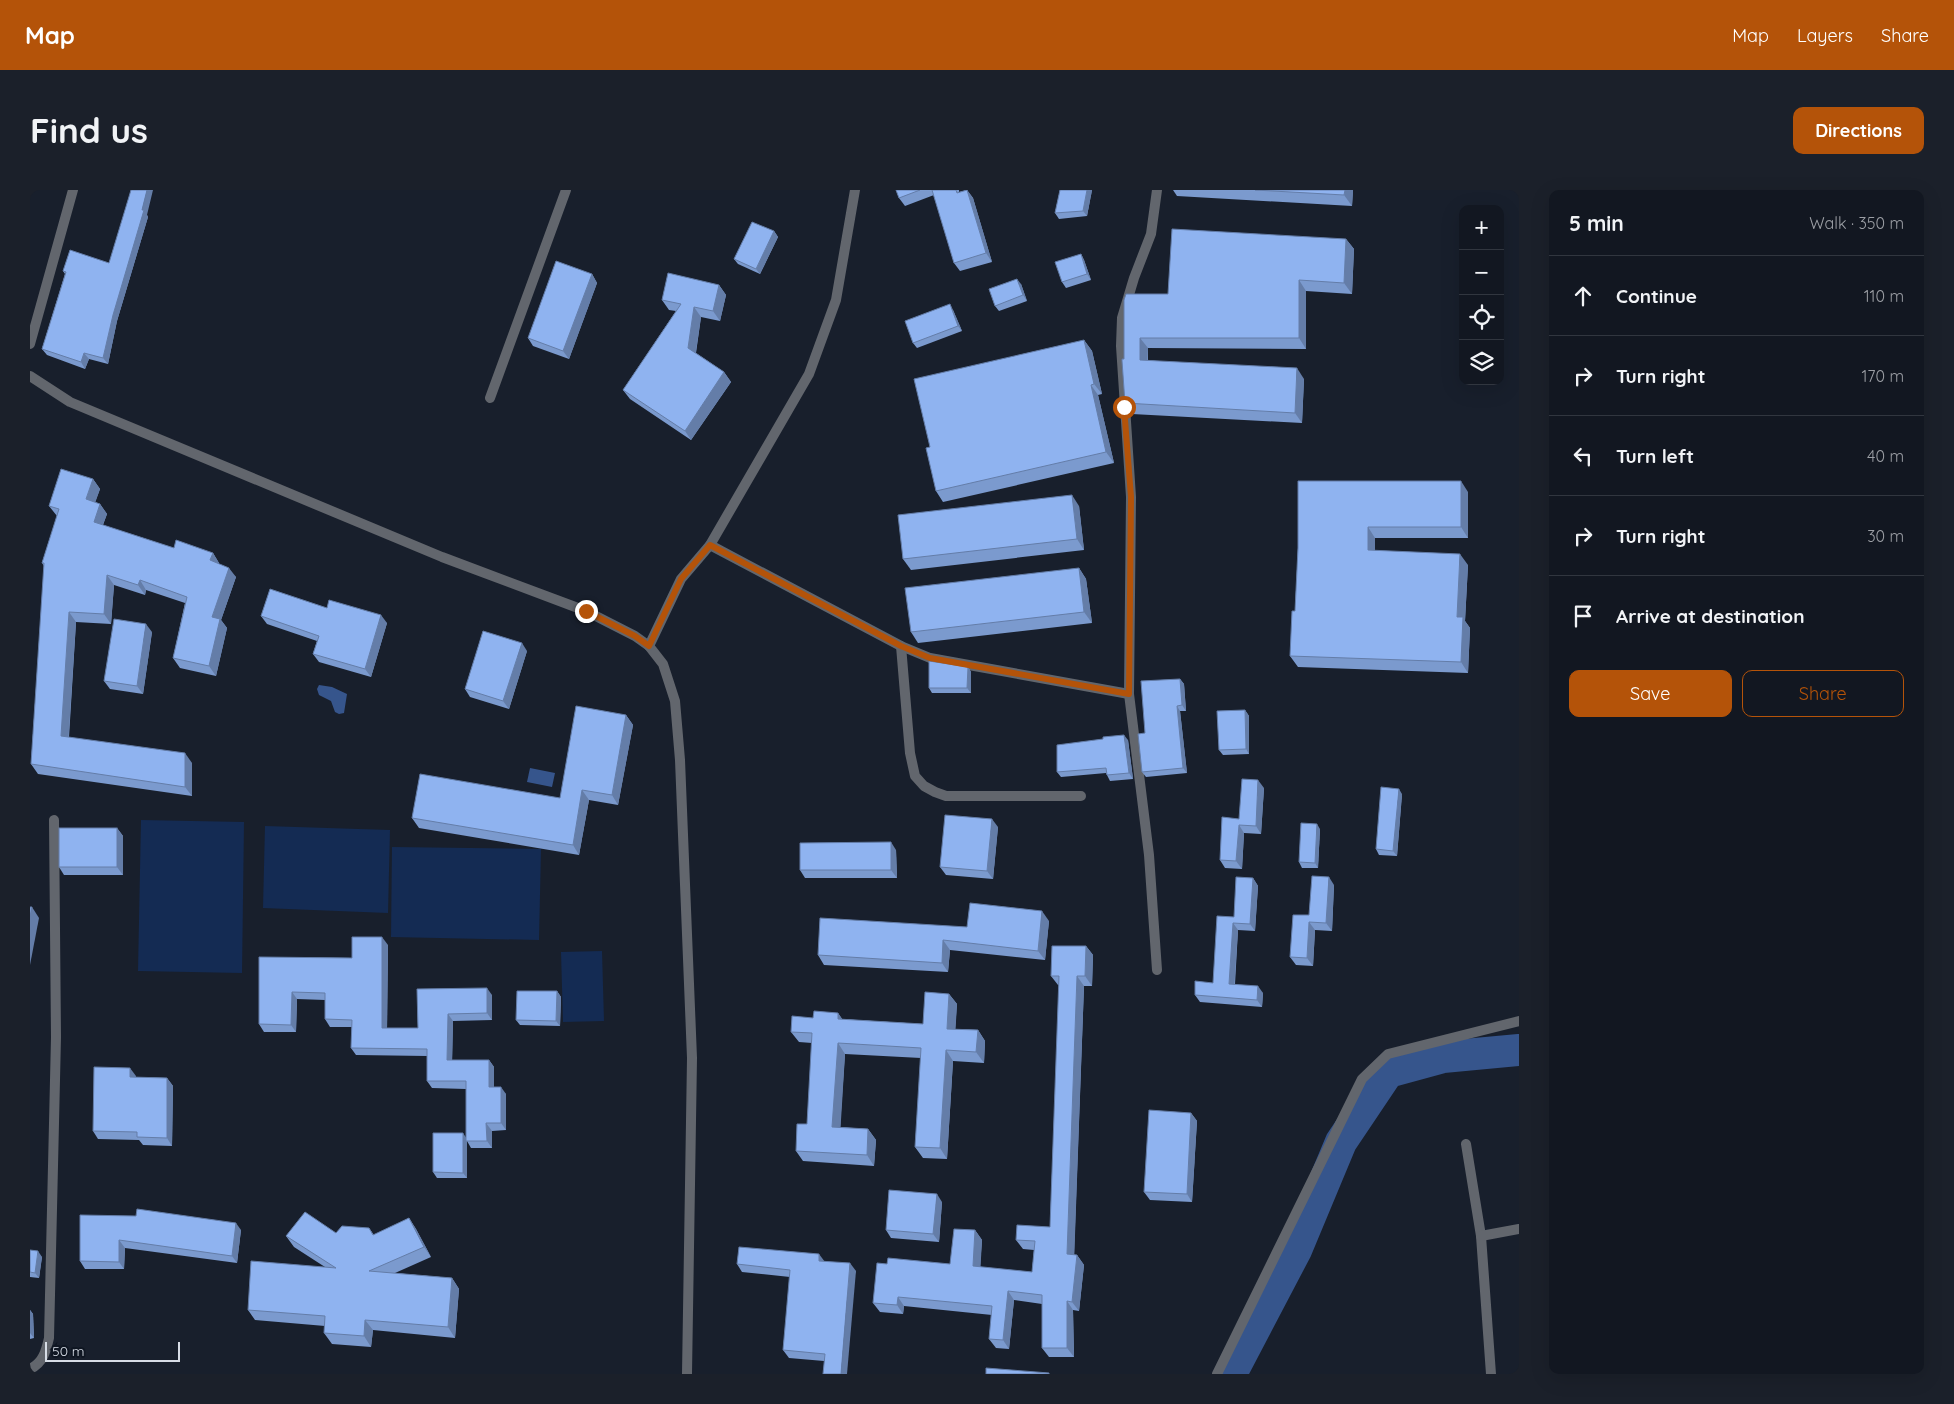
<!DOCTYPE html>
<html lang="en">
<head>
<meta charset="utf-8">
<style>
	body { margin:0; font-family:Quicksand,sans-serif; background:#1b202a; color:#f1f3f6 }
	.controls { position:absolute; right:15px; top:15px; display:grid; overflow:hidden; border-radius:10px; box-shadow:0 5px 20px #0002 }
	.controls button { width:45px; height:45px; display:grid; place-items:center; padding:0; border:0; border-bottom:1px solid #31363f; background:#121721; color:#f1f3f6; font:25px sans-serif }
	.scale { position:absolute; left:15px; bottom:12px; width:135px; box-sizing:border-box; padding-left:5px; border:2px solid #d7dde6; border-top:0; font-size:14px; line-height:18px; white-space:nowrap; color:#d7dde6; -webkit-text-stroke:4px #0f1622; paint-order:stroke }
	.stop { position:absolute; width:15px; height:15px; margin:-11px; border:4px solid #b45309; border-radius:50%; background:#fff }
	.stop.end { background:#b45309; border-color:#fff; box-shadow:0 1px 5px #0008 }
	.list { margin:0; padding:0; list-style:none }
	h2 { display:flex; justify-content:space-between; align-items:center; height:65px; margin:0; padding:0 20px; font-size:21px }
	h2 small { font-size:16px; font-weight:400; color:#9c9fa5 }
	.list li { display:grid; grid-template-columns:32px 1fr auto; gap:15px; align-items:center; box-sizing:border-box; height:80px; padding:0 20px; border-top:1px solid #31363f }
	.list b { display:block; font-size:19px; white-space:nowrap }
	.list em { font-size:16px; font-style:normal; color:#9c9fa5 }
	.actions { display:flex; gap:10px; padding:15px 20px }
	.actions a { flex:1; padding:11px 0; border:1px solid #b45309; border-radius:10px; text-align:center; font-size:18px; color:#b45309 }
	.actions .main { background:#b45309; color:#fff }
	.icon { flex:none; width:28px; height:28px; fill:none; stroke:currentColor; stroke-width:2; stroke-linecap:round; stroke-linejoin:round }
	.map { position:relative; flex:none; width:1489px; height:1184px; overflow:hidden; border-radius:10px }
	header { display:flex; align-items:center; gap:30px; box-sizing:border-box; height:70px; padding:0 25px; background:#b45309; color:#fff }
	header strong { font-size:24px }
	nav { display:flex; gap:28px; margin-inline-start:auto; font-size:18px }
	.intro { display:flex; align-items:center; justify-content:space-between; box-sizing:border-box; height:120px; padding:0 30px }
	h1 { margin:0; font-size:35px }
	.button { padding:12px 22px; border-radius:10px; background:#b45309; color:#fff; font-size:18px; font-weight:700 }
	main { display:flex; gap:30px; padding:0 30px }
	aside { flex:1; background:#121721; border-radius:10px; box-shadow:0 5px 20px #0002 }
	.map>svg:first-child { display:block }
	.green { fill:#142b53 }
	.water { fill:#36558c }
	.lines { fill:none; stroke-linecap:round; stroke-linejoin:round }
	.river { stroke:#36558c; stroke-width:32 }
	.street { stroke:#62666d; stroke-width:10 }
	.wall { fill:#7b9ace }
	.shaded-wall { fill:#647da8 }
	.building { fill:#8fb3f0; stroke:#647da8 }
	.route { stroke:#b45309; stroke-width:6 }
</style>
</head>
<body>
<header>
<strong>Map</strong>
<nav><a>Map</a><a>Layers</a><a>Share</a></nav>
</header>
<div class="intro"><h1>Find us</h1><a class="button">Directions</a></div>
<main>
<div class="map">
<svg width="1489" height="1184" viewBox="0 0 1489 1184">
	<rect width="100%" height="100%" fill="#181f2c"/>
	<g class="green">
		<path d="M111 630 214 632 212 783 108 781Z"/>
		<path d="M235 636 360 640 358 723 233 718Z"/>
		<path d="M362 657 511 659 509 750 361 747Z"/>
		<path d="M572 761 574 831 533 832 531 762Z"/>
	</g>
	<g class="water">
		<path d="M289 495 302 497 317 504 314 523 309 524 305 522 301 511 289 505 287 499Z"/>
		<path d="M500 578 525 583 522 597 497 592Z"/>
	</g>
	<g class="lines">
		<path class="river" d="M1201 1184 1266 1060 1311 952 1358 882 1413 867 1489 860"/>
		<g class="street">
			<path d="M1127 0 1121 44 1104 88 1092 128 1091 156 1101 307 1099 504 1119 665 1127 780"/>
			<path d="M0 154 43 0"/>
			<path d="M0 186 40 212 412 367 556 421 605 446 619 456 633 474 645 511 650 570 662 868 657 1184"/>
			<path d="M460 208 536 0"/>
			<path d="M680 355 871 456 900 468 1099 504"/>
			<path d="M619 456 651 389 680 355 779 184 806 110 825 0"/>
			<path d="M871 456 880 563 885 586 894 596 905 602 916 606H1051"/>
			<path d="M1436 954 1451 1046 1461 1184"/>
			<path d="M1451 1046 1489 1039"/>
			<path d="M0 1179C13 1173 16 1161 19 1148L26 847 24 630"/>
			<path d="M1187 1184 1332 889 1358 864 1489 831"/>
		</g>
	</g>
	<g class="wall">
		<path d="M866 0H929V2L937 0 943 8 962 72 930 81 924 73 904 5 875 16 869 8Z"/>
		<path d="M1030 0H1062L1057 26 1029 29 1025 23Z"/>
		<path d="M1143 0H1323L1322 16 1147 6Z"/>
		<path d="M117 25 118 27 87 131 78 174 59 169 55 179 17 165 12 159 35 84 33 81 79 73Z"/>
		<path d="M744 41 748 47 730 84 708 74 704 69Z"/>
		<path d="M1316 49 1324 59 1322 104 1276 101V159L1118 158V170L1274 189 1272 233 1102 224 1095 213 1094 169 1138 104Z"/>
		<path d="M1051 64 1054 70 1061 90 1036 98 1032 92Z"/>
		<path d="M562 84 567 93 539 169 503 156 498 148Z"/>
		<path d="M991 94 997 111 969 121 965 116Z"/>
		<path d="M689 95 696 105 690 131 671 127 666 163 694 182 701 192 661 250 600 209 593 200 646 121 639 120 632 110Z"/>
		<path d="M923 120 932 141 887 158 883 153Z"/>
		<path d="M1054 150 1062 161 1072 204 1068 205 1084 273 913 312 906 301Z"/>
		<path d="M63 289 70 299 65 312 70 314 77 324 73 335 144 358 183 363 189 373V374L206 387 191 430 197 438 186 486 150 478 143 468 155 413 116 400 115 405 84 395 81 434 46 432 39 547 162 573V606L8 584 1 574 14 376 12 373 27 326 19 316Z"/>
		<path d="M1438 302V348H1345V361L1438 375 1435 431 1440 438 1438 483 1268 477 1260 466 1265 421 1268 358Z"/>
		<path d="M1049 316 1054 360 881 380 873 369Z"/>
		<path d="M1049 378 1056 389 1062 433 888 453 881 442Z"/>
		<path d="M297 418 357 433 341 487 289 472 283 464 287 451 237 434 231 426Z"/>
		<path d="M122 442 113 504 80 499 74 491Z"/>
		<path d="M497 461 479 519 440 507 435 499Z"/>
		<path d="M938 477 941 482V503H902L899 498Z"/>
		<path d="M1150 489 1154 494 1156 521H1150L1157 583 1116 587 1112 582 1115 543Z"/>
		<path d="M1215 520 1219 526V564L1193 565 1189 560Z"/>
		<path d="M596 525 603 535 588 615 559 610 549 665 389 638 382 628 530 608Z"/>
		<path d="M1098 550 1103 589 1080 591 1076 583 1031 587 1027 582Z"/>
		<path d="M1234 598 1231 644 1214 643 1212 679 1195 678 1190 670 1209 629Z"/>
		<path d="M1372 604 1367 666 1349 665 1346 659Z"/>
		<path d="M968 637 963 689 916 685 910 677Z"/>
		<path d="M87 638 93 646V685H34L29 677Z"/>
		<path d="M1290 639 1288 678H1272L1269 672Z"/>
		<path d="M866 660 867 688H775L770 680Z"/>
		<path d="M1223 688 1228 696 1225 741 1208 740 1205 794 1233 803 1232 817 1170 812 1165 805 1183 793 1204 727Z"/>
		<path d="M1304 695 1302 741 1285 740 1283 776 1266 775 1260 767 1279 725Z"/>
		<path d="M1019 731 1015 770 920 760 918 782 794 775 788 765 937 737Z"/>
		<path d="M358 755 357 838H388L387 799 462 805V830L423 831 422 870H459L464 877V897L476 904V940L462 941V958H441L437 951V988H407L403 982 436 948V899L402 898 397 891V866L326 865 321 858 322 837H300L295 829V810L267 809 266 842H234L229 834V767L322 768Z"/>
		<path d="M1056 756 1063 765 1062 796H1054L1044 1065H1047L1054 1075 1049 1121 1043 1120 1044 1167H1019L1012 1158V1114L984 1110 979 1159 966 1158 959 1149 962 1125 874 1116 873 1124 850 1122 843 1113 857 1074H920L945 1040 952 1050 950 1077 1002 1082 1004 1060 993 1059 986 1050 1020 1037 1029 795H1028L1021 786Z"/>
		<path d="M527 801 531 807 530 836 490 835 486 830Z"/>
		<path d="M919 804 927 814 925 839 948 840 955 851 954 873 923 871 917 969 893 968 885 957 891 868 815 864 810 937 838 939 846 950 844 976 773 971 766 961 777 934 782 853 769 852 761 842 783 828 808 823 812 829 893 834Z"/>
		<path d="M106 886V887L137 888 143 896 142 956 113 955 109 950 68 949 63 941Z"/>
		<path d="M1161 923 1167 931 1162 1012 1120 1010 1114 1002Z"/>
		<path d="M912 1012 909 1052 861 1048 856 1040Z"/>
		<path d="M50 1025 211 1040 207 1073 95 1058 94 1079H55L50 1071Z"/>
		<path d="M379 1028 386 1039 401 1067 365 1083 422 1088 429 1099 425 1148 343 1140 341 1157 302 1154 294 1143 295 1136 225 1130 218 1120 295 1077 264 1057 256 1046 306 1043 339 1038 344 1045Z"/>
		<path d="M0 1060 12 1067 9 1088 0 1087Z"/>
		<path d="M794 1071 826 1081 794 1171 759 1168 753 1160 760 1087 712 1082 707 1074Z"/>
		<path d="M0 1120 3 1124 4 1148 0 1149Z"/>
	</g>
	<g class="shaded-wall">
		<path d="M117 0H123L117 25 118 27 87 131 78 174 73 168 83 125 112 20Z"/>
		<path d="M937 0 943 8 962 72 956 63Z"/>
		<path d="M1057 0H1062L1057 26 1053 21Z"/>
		<path d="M1315 0H1323L1322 16 1314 5Z"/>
		<path d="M744 41 748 47 730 84 726 79Z"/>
		<path d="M1316 49 1324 59 1322 104 1314 93Z"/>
		<path d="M1051 64 1054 70 1061 90 1057 84Z"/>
		<path d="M562 84 567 93 539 169 533 161Z"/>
		<path d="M987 89 991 94 997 111 993 105Z"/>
		<path d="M1269 90 1276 101V159L1269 148Z"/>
		<path d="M689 95 696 105 690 131 683 121Z"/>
		<path d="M920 114 923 120 932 141 928 136Z"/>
		<path d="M664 117 671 127 665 168 658 158Z"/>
		<path d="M1110 148 1118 158 1117 180 1110 170Z"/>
		<path d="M1054 150 1062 161 1072 204 1064 194Z"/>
		<path d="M54 163 59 169 55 179 51 172Z"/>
		<path d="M1267 178 1274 189 1272 233 1265 223Z"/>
		<path d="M694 182 701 192 661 250 655 241Z"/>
		<path d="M1061 195 1068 205 1084 273 1076 262Z"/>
		<path d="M63 289 70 299 63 319 56 309Z"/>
		<path d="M1431 291 1438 302V348L1431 337Z"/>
		<path d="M1042 305 1049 316 1054 360 1047 349Z"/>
		<path d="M70 314 77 324 70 342 64 332Z"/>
		<path d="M1338 337 1345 348V371L1338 360Z"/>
		<path d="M183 363 189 373 187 380 180 370Z"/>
		<path d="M1430 364 1438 375 1435 431 1440 438 1438 483 1431 472 1427 427Z"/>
		<path d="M199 378 206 387 191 430 197 438 186 486 179 476 182 427Z"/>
		<path d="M1049 378 1056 389 1062 433 1054 422Z"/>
		<path d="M77 385 84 395 81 434 74 424Z"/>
		<path d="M110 390 116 400 115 405 108 395Z"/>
		<path d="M39 422 46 432 38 556 31 546Z"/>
		<path d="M351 425 357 433 341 487 335 479Z"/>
		<path d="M116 434 122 442 113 504 107 496Z"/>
		<path d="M492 453 497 461 479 519 473 511Z"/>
		<path d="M938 477 941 482V503L937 498Z"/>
		<path d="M1150 489 1154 494 1156 521 1152 515Z"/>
		<path d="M1147 516 1150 521 1157 583 1153 578Z"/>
		<path d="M1215 520 1219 526V564L1216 559Z"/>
		<path d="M596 525 603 535 588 615 582 605Z"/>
		<path d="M1094 545 1098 550 1103 589 1099 583Z"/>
		<path d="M155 563 162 573V606L155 597Z"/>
		<path d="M1228 590 1234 598 1231 644 1226 636Z"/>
		<path d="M1369 599 1372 604 1367 666 1363 661Z"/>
		<path d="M552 600 559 610 549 665 543 655Z"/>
		<path d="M962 629 968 637 963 689 957 681Z"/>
		<path d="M1287 634 1290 639 1288 678 1285 673Z"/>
		<path d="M1209 635 1214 643 1212 679 1206 671Z"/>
		<path d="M87 638 93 646V685L87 677Z"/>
		<path d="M861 652 866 660 867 688 861 680Z"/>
		<path d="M1299 687 1304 695 1302 741 1296 733Z"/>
		<path d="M1223 688 1228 696 1225 741 1220 734Z"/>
		<path d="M2 717 9 728 0 775V727Z"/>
		<path d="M1012 721 1019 731 1015 770 1008 761Z"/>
		<path d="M1279 732 1285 740 1283 776 1277 768Z"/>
		<path d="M1203 733 1208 740 1204 801 1199 794Z"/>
		<path d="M352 747 358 755 357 845 352 838Z"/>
		<path d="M913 750 920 760 918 782 912 773Z"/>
		<path d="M1056 756 1063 765 1062 796 1055 786Z"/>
		<path d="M1047 786 1054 796 1044 1073 1037 1064Z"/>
		<path d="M1228 796 1233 803 1232 817 1227 810Z"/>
		<path d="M457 798 462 805V830L457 823Z"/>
		<path d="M527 801 531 807 530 836 526 831Z"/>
		<path d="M262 802 267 809 266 842 261 835Z"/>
		<path d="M919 804 927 814 925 849 917 839Z"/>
		<path d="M808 823 815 833 808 829Z"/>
		<path d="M418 824 423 831 422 877 417 870Z"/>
		<path d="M948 840 955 851 954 873 946 862Z"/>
		<path d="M808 853 815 864 810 947 802 937Z"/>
		<path d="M916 860 923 871 917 969 910 958Z"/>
		<path d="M459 870 464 877V904L459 897Z"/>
		<path d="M100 878 106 886 105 895 100 887Z"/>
		<path d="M137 888 143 896 142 956 137 948Z"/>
		<path d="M471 897 476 904V940L471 933Z"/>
		<path d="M1161 923 1167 931 1162 1012 1157 1004Z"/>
		<path d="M456 933 462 941V958L457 951Z"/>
		<path d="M838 939 846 950 844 976 837 965Z"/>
		<path d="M433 943 437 949V988L433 983Z"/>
		<path d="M907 1004 912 1012 909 1052 903 1044Z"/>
		<path d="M379 1028 386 1039 401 1067 394 1057Z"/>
		<path d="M206 1033 211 1040 207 1073 202 1066Z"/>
		<path d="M945 1040 952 1050 950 1086 943 1076Z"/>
		<path d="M89 1050 95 1058 94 1079 89 1072Z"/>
		<path d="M8 1061 12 1067 9 1088 5 1083Z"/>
		<path d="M789 1064 795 1072 789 1071Z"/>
		<path d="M1047 1065 1054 1075 1049 1121 1042 1112Z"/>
		<path d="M820 1073 826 1081 817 1184H811Z"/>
		<path d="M422 1088 429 1099 425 1148 418 1137Z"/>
		<path d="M978 1101 984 1110 979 1159 973 1150Z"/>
		<path d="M868 1107 874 1116 873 1124 867 1115Z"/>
		<path d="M1037 1111 1043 1120 1044 1167 1037 1158Z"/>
		<path d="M0 1120 3 1124 4 1148 0 1143Z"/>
		<path d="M335 1130 343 1140 341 1157 334 1146Z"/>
	</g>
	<g class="building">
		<path d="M101 0H117L112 20H114L83 125 73 168 54 163 51 172 12 159 36 82 33 81 40 60 79 73Z"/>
		<path d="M866 0H890L869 8Z"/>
		<path d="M902 0H926L927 3 937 0 956 63 924 73Z"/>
		<path d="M1030 0H1057L1053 21 1025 23Z"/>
		<path d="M1225 0H1315L1314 5Z"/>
		<path d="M722 32 744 41 726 79 704 69Z"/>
		<path d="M1142 39 1316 49 1314 93 1269 90V148H1110V170L1267 178 1265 223 1095 213 1092 171V169H1094V110L1096 104H1138Z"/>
		<path d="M1051 64 1057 84 1032 92 1025 72Z"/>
		<path d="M526 71 562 84 533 161 498 148Z"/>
		<path d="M638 83 689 95 683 121 664 117 658 158 694 182 655 241 593 200 651 114 632 110Z"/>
		<path d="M987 89 993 105 965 116 959 99Z"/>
		<path d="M920 114 928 136 883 153 875 131Z"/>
		<path d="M1054 150 1064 194 1061 195 1076 262 906 301 896 258 900 257 884 189Z"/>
		<path d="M31 279 63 289 56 309 70 314 64 332 144 358 146 350 183 363 180 370 199 378 182 427 190 429 179 476 143 468 157 407 110 390 108 395 77 385 74 424 39 422 31 546 155 563V597L1 574 14 373H12L29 319 19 316Z"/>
		<path d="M1268 291H1431V337H1338V360L1430 364 1427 427H1433L1431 472 1260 466 1262 421H1265L1268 358Z"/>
		<path d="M1042 305 1047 349 873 369 868 325Z"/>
		<path d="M1049 378 1054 422 881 442 875 398Z"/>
		<path d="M240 399 297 418 299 410 351 425 335 479 283 464 289 446 231 426Z"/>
		<path d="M84 429 116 434 107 496 74 491Z"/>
		<path d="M453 441 492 453 473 511 435 499Z"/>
		<path d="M899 471 938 477 937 498H899Z"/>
		<path d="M1150 489 1152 515 1147 516 1153 578 1112 582 1108 544 1115 543 1111 491Z"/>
		<path d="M546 516 596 525 582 605 552 600 543 655 382 628 390 584 530 608Z"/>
		<path d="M1215 520 1216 559 1189 560 1187 521Z"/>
		<path d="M1094 545 1099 583 1077 585 1076 578 1027 582V555L1073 549V547Z"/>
		<path d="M1212 589 1228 590 1226 636 1209 635 1206 671 1190 670 1192 627 1209 629Z"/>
		<path d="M1351 597 1369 599 1363 661 1346 659Z"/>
		<path d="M915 625 962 629 957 681 910 677Z"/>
		<path d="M1271 633 1287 634 1285 673 1269 672Z"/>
		<rect x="29" y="638" width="58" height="39"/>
		<path d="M861 652V680H770V653Z"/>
		<path d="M1282 686 1299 687 1296 733 1279 732 1277 768 1260 767 1263 725H1279Z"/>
		<path d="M1206 687 1223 688 1220 734 1203 733 1199 794 1228 796 1227 810 1165 805V791L1183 793 1187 726 1204 727Z"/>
		<path d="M940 713 1012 721 1008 761 913 750 912 773 788 765 790 728 937 737Z"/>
		<path d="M0 717H2L0 727Z"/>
		<path d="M322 747H352V838H388L387 799 457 798V823L418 824 417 870H459V897H471V933H456L457 951H436V891H397V859L321 858 322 830 295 829V803L262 802 261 835 229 834V767L322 768Z"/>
		<path d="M1022 756H1056L1055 786H1047L1037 1064 1047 1065 1042 1112 1037 1111V1158H1012V1105L978 1101 973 1150 959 1149 962 1116 868 1107 867 1115 843 1113 847 1073 857 1074 858 1068 920 1074 924 1039 945 1040 943 1076 1002 1082 1005 1051 986 1050 987 1035 1020 1037 1029 786H1021Z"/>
		<path d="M487 801H527L526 831 486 830Z"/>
		<path d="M895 802 919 804 917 839 948 840 946 862 916 860 910 958 885 957 891 858 808 853 802 937 838 939 837 965 766 961 767 934H777L782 843 761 842 762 826 783 828 784 821 808 823V829L893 834Z"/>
		<path d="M64 877 100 878V887L137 888V948L107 947V942L63 941Z"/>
		<path d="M1119 920 1161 923 1157 1004 1114 1002Z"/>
		<path d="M403 943H433V983L403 982Z"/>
		<path d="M859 1000 907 1004 903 1044 856 1040Z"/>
		<path d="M107 1019 206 1033 202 1066 89 1050V1072L50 1071V1025L106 1026Z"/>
		<path d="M275 1022 306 1043 312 1036 339 1038 343 1045 379 1028 394 1057 339 1081 422 1088 418 1137 335 1130 334 1146 294 1143 295 1126 218 1120 221 1071 306 1078 256 1046Z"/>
		<path d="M709 1057 789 1064V1071L820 1073 811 1184H793L795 1164 753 1160 760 1080 707 1074Z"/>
		<path d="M0 1060 8 1061 5 1083 0 1082Z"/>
		<path d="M956 1178 1019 1183V1184H956Z"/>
	</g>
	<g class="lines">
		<path class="route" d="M556 421 605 446 619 456 651 389 680 355 871 456 900 468 1099 504 1101 307 1094 217"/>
	</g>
</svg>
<div class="controls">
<button>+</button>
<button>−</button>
<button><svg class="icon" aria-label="locate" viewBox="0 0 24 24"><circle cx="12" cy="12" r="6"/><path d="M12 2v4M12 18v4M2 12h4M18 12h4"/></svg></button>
<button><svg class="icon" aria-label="layers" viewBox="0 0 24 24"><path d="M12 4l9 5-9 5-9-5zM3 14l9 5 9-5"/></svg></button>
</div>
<div class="scale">50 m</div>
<div class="stop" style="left:1094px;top:217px"></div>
<div class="stop end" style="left:556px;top:421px"></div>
</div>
<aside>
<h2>5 min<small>Walk · 350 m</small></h2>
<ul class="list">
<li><svg class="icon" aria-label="ahead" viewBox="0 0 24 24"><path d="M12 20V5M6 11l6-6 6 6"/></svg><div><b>Continue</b></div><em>110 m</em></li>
<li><svg class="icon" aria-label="right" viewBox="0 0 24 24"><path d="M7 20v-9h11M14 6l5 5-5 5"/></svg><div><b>Turn right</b></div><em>170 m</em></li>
<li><svg class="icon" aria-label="left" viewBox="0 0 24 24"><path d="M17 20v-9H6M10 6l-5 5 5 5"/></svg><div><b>Turn left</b></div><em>40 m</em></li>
<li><svg class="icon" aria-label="right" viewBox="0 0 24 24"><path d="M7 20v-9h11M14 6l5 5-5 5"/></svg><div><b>Turn right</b></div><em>30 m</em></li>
<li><svg class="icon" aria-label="arrive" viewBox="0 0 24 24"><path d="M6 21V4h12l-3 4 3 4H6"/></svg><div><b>Arrive at destination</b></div></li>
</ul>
<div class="actions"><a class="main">Save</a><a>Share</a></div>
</aside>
</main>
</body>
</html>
